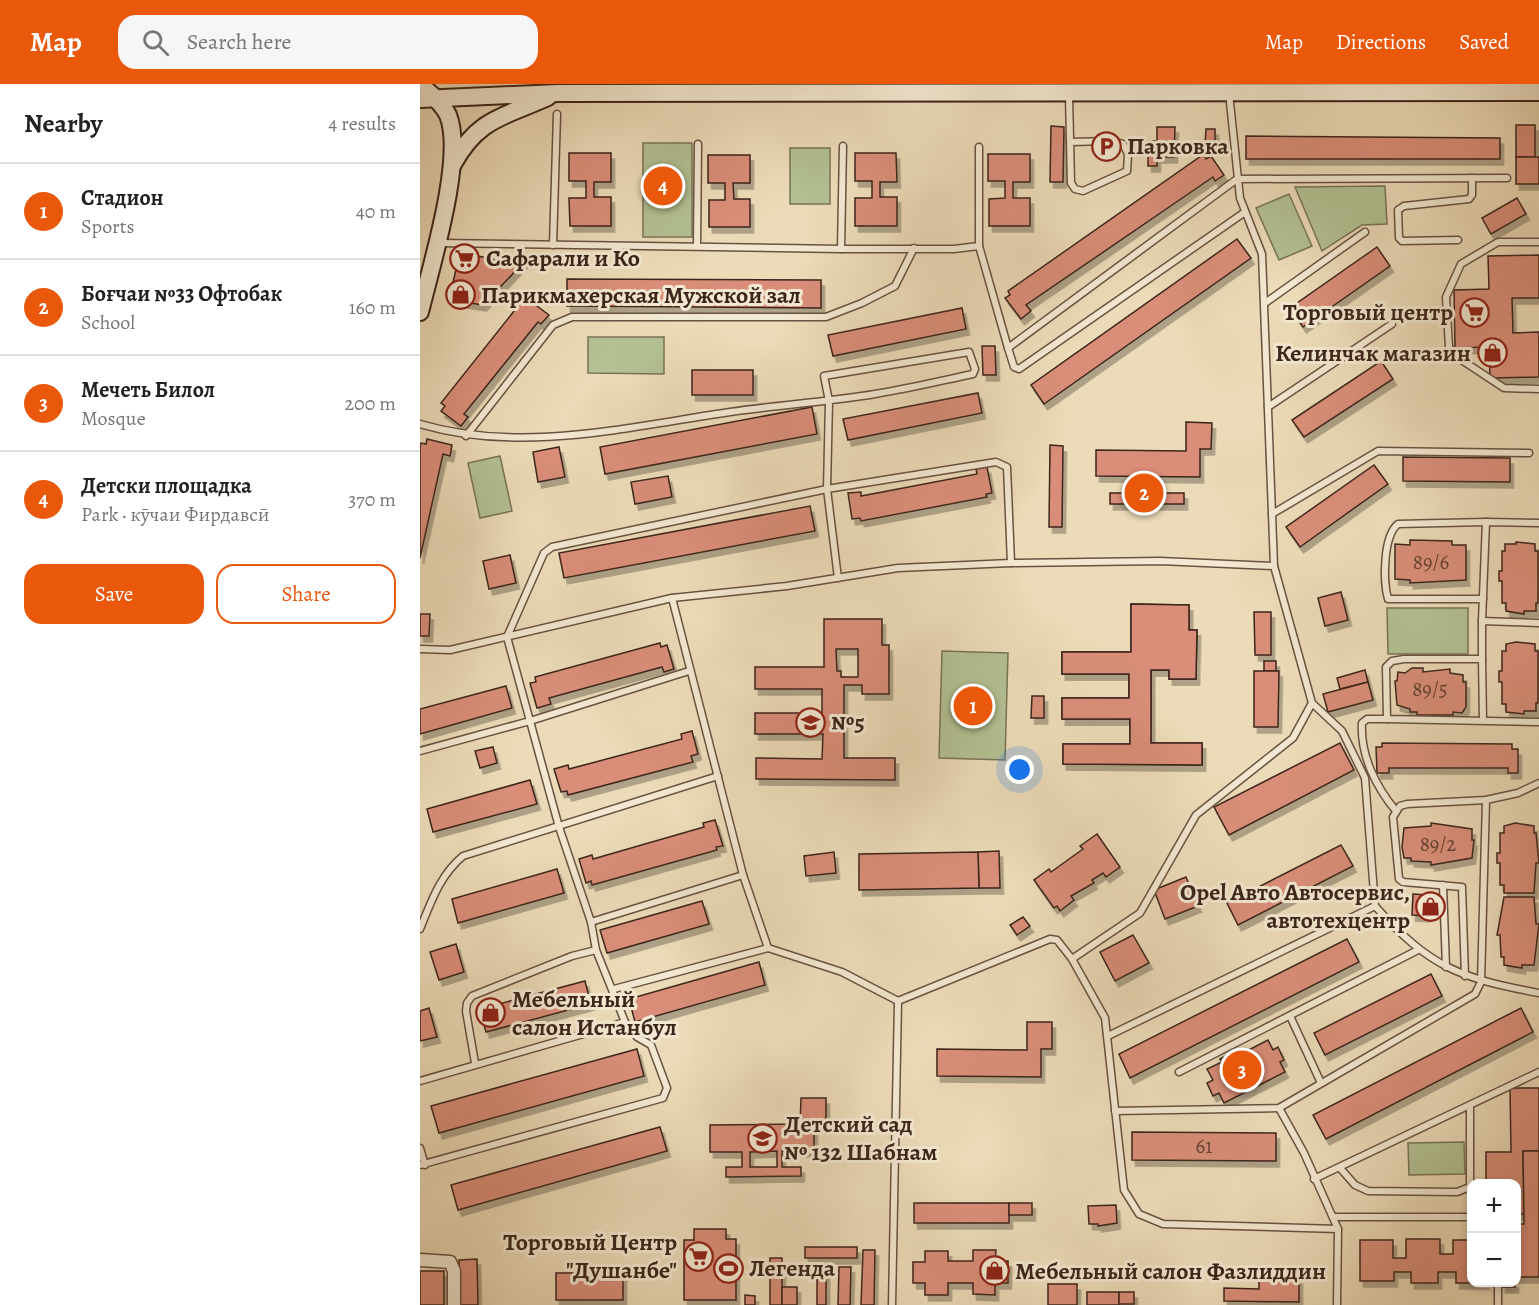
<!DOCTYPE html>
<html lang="en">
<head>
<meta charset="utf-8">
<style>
	body { margin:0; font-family:Alegreya,serif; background:#f6f6f6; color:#222 }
	.controls { position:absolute; right:18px; bottom:18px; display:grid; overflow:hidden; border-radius:12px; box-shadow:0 3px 9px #0003 }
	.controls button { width:54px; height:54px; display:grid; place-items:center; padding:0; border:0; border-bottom:2px solid #e0e0e0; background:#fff; color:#222; font:30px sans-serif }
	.you { position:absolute; left:600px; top:686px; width:21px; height:21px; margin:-15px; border:4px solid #fff; border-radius:50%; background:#1a73e8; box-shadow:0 0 0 9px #1a73e833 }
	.badge { display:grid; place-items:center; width:39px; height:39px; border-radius:50%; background:#ea580c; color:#fff; font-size:20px; font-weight:700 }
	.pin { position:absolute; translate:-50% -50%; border:3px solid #fff; box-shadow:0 2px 6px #0006 }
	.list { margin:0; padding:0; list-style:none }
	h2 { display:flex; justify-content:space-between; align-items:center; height:78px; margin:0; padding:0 24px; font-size:26px }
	h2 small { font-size:20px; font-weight:400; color:#767676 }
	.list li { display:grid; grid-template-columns:39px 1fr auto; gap:18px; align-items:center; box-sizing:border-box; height:96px; padding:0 24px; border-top:2px solid #e0e0e0 }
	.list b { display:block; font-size:22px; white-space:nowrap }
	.list p { margin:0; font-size:20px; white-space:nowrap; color:#767676 }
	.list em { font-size:20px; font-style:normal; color:#767676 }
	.actions { display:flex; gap:12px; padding:18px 24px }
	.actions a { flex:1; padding:14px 0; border:2px solid #ea580c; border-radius:18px; text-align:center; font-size:21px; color:#ea580c }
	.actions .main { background:#ea580c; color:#fff }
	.icon { flex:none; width:33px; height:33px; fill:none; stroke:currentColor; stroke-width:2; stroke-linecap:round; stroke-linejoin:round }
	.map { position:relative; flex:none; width:1119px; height:1221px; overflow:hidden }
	header { display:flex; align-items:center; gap:36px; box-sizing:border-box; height:84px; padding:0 30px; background:#ea580c; color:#fff }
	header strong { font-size:28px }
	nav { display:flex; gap:33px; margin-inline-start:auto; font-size:21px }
	.search { width:420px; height:54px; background:#f6f6f6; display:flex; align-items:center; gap:15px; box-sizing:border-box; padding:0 21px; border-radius:18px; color:#767676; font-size:22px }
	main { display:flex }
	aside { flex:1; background:#fff }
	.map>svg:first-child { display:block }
	.green { fill:#b3c193; stroke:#787357; stroke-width:1.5 }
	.building { fill:#da8e79; stroke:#3c251b; stroke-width:1.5; fill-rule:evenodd; filter:url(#shadow) }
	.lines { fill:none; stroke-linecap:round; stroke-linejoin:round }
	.lane-casing { stroke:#685242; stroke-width:9 }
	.street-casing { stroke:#685242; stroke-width:15 }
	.secondary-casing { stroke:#3c251b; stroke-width:20 }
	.lane { stroke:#f3e8d1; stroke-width:6 }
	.street { stroke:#f3e8d1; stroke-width:12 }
	.secondary { stroke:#f3e8d1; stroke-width:16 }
	.labels { text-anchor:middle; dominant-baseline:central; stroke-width:6; stroke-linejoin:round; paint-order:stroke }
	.number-label { font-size:21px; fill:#643f32 }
	.poi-label { font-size:24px; font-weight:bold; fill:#3c251b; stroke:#f3e8d1; text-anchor:start }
</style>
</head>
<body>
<header>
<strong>Map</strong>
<div class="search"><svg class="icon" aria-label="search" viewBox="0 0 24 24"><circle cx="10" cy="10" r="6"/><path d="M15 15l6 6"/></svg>Search here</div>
<nav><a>Map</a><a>Directions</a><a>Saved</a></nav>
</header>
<main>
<aside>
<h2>Nearby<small>4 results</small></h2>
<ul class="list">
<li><span class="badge">1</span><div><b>Стадион</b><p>Sports</p></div><em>40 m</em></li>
<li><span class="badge">2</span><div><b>Боғчаи №33 Офтобак</b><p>School</p></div><em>160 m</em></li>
<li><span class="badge">3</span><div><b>Мечеть Билол</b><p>Mosque</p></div><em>200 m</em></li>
<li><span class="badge">4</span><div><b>Детски площадка</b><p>Park · кӯчаи Фирдавсӣ</p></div><em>370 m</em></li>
</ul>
<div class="actions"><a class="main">Save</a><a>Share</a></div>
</aside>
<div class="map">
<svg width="1119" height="1221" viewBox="0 0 1119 1221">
	<defs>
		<filter id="shadow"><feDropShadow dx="3.5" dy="6" stdDeviation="0" flood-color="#0004"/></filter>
	</defs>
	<rect width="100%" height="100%" fill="#ecdbb8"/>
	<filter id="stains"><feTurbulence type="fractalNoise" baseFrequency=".00333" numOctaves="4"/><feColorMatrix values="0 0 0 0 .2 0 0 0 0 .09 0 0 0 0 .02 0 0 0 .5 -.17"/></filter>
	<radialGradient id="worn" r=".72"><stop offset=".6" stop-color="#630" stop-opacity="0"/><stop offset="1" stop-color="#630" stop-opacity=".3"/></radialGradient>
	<g class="green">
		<rect x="223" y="59" width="49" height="94"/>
		<rect x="370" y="64" width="40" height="56"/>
		<path d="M965 102 967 140 942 141 902 167 875 103Z"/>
		<path d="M869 110 892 162 859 176 836 124Z"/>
		<path d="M168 253H244V290L168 289Z"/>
		<path d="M80 372 92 427 60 434 48 379Z"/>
		<path d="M967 524H1048V570H968Z"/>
		<path d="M522 567 588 569 585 676 519 674Z"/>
		<path d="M1044 1058 1045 1090 989 1091 988 1059Z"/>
	</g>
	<g class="building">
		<rect x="1096" y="41" width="19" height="32"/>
		<path d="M631 42 644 43 643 98H630Z"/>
		<path d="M737 43H755L754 73H737Z"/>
		<path d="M786 45H795V61L785 60Z"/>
		<path d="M826 52 1080 54V75H826Z"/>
		<rect x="728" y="57" width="9" height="25"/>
		<path d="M149 69H191V98H174V113H191V142H150L149 114H166V97H149Z"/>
		<path d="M435 69H476L477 98H460V113H477V142H435V114H452V97H435Z"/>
		<path d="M568 70H610V98H593V114H610V142H569V115L585 114V97H568Z"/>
		<path d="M784 70 786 75 791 72 804 91 795 97 793 93 606 221 611 227 601 235 585 214 590 211 588 207Z"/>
		<path d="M288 71H330V99H313L314 115H330V143H289V116H305V99H288Z"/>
		<rect x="1096" y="73" width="23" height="27"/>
		<path d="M1097 114 1106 130 1071 150 1062 134Z"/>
		<path d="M817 155 831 174 624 320 611 301Z"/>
		<path d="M957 163 970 182 883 243 870 224Z"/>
		<path d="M40 168 76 176H106L63 221 29 216Z"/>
		<path d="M1119 171V214H1092L1093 249 1119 248V293L1070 294 1069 263 1035 264 1034 206 1069 205 1068 172Z"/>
		<path d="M147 195 401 196V224L147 222Z"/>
		<path d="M109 216 129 231 121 240 118 238 44 330 48 333 41 342 21 327 25 322 21 319 102 217 106 220Z"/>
		<path d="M542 224 546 245 413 272 408 251Z"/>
		<path d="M562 262H575L576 291H563Z"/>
		<path d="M961 277 973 295 884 353 872 336Z"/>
		<rect x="272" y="286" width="61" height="25"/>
		<path d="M558 309 562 329 428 356 423 335Z"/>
		<path d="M392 323 397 350 185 390 180 363Z"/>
		<path d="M766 338 792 339 791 365H780V393L676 392V366L766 367Z"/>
		<path d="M7 355 32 361 30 372 23 370 0 474V362L1 359 6 360Z"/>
		<path d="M630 361 643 362 642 443H629Z"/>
		<path d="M139 363 145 393 118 398 113 368Z"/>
		<path d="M983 373 1090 374V398L983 397Z"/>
		<path d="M954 381 968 400 880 463 866 443Z"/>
		<path d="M567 383 572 409 566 410 567 413 441 437 440 434 432 435 428 409 441 408V412L557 390 556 385Z"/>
		<path d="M248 392 252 413 215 420 211 398Z"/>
		<rect x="690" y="409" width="74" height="11"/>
		<path d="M390 422 395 447 144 494 139 469Z"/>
		<path d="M990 456 1032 457V461H1046V496L990 499V496L975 495V460L990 461Z"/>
		<path d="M1096 458 1115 460V467H1118V519H1116V527H1104V530L1086 527V519H1082V497H1079V487H1082V467H1085V460H1096Z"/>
		<path d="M90 471 96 499 69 505 63 477Z"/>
		<path d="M921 508 928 536 905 542 898 514Z"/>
		<path d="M711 520 769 521V546H777L776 595H749V586H731V659H782V681L643 680V660H710V635H642V614H709V590H642V568H711ZM728 547H750V576H733V570H729Z"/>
		<path d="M711 520 769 521V546H777L776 595H749V586H731V659H782V681L643 680V660H710V635H642V614H709V590H642V568H711Z"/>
		<path d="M834 528H851V571H835Z"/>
		<path d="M0 530H10L9 552H0Z"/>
		<path d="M404 535H462V561H469V610H442V601H424V674H475V696L336 695V674L402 675 403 650H335V629H402V605H335V583H404ZM416 565H438V593H421V587H417Z"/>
		<path d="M1096 558 1115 560V567H1118V619H1116V627H1104V630L1086 628V620H1082V598H1079V587H1082V567H1086V560Z"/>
		<path d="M240 559 241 563 247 561 254 585 244 588 242 583 129 614 131 620 117 624 110 599 116 598 115 593Z"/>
		<rect x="844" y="577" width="12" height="10"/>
		<path d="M992 584H1003V588L1030 585V589L1043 591V598H1046V623L1042 629 1033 628V631H997V628H990V625L977 621 975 597H977L978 588 985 589Z"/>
		<path d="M945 586 948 598 920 605 917 594Z"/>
		<path d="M834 587H859L858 643H834Z"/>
		<path d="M948 598 953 616 908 628 903 610Z"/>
		<path d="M86 602 92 624 0 650V625Z"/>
		<path d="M612 612H624V634H611Z"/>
		<path d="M272 647 278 670 271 672 273 678 148 711 147 707 141 708 134 685 148 681 149 685 262 655 261 650Z"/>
		<path d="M920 659 934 686 809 751 794 723Z"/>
		<path d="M962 659 1092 660V665H1098V689H1088V684H969V689H957L956 663H962Z"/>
		<path d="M73 663 77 679 60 684 55 667Z"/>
		<path d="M110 696 117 720 13 748 7 725Z"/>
		<path d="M295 736 303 762 296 763 297 766 172 801 171 797 166 799 159 775 172 771 173 775 284 743 283 739Z"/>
		<path d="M1011 739 1052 745V756H1054L1052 774 1011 781V778L991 777V774H984L982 763 984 744 1011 742Z"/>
		<path d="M1095 739 1114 742V749H1116L1119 779H1116L1114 809H1084V801H1080V779H1077V769H1080V749H1084V742Z"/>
		<path d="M677 750 700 783 686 793 683 789 672 796 674 799 651 812 654 816 640 827 637 822 634 824 614 796 629 785 631 788 663 765 660 762Z"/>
		<path d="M921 761 933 782 818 841 807 819Z"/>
		<path d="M579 767 580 804H559L558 768Z"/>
		<path d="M414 768 416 789 386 792 384 772Z"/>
		<path d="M558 768 559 804 439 806V770Z"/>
		<path d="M137 785 144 809 38 839 32 815Z"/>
		<path d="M766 793 778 822 745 835 734 806Z"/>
		<path d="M993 810 1007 811 1006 832 992 831Z"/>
		<path d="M1084 813H1114L1116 840H1119L1114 881H1102V884L1084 881V873H1081L1080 851H1077Z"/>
		<path d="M282 817 289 840 187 869 180 846Z"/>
		<path d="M603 833 610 842 597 851 590 841Z"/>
		<path d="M713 851 729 879 695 897 680 868Z"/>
		<path d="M927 855 939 878 710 994 699 970Z"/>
		<path d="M36 860 44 888 19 896 10 868Z"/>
		<path d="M339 878 345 901 215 938 209 915Z"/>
		<path d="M1011 890 1022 912 905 971 894 949Z"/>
		<path d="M165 897 171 920 66 948 60 925Z"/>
		<path d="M9 924 17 953 0 957V927Z"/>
		<path d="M1101 924 1113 948 906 1055 893 1031Z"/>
		<path d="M607 938H632V965H621V993L517 992V965L607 966Z"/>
		<path d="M848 956 853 966 858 963 864 976 860 978 865 988 804 1019 799 1009 793 1012 787 999 793 996 787 985 802 978 800 975 811 969 813 974Z"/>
		<path d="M217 965 224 992 19 1049 11 1022Z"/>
		<path d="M1090 1004H1119V1067H1103L1104 1130H1096V1100H1066V1068H1091Z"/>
		<path d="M381 1014H406V1041H394V1067H362V1083H381V1092L306 1093V1083H322V1068H290V1041L380 1040ZM357 1067V1083H330V1068Z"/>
		<path d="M240 1043 247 1067 38 1126 31 1101Z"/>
		<path d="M712 1048 856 1049V1077L712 1076Z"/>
		<path d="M1103 1067H1119V1193H1096V1140H1104Z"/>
		<rect x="494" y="1119" width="95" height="20"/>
		<rect x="589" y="1119" width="23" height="12"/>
		<path d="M696 1121 697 1139 678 1142V1140H669L668 1122Z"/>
		<path d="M274 1145H306V1155H316V1216H264V1156H274Z"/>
		<path d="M986 1155H1020V1170H1033V1156H1052V1198L1066 1199H1036V1188H1018V1199H991V1188H974V1197H940V1156H973V1174H986Z"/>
		<rect x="385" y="1163" width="52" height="11"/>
		<path d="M443 1166H455L454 1221H441Z"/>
		<path d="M553 1166H576L575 1177H588V1199H575V1211L553 1210V1199H528V1211H505V1199H493V1178H505V1167H528V1177H553Z"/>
		<rect x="350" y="1174" width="12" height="47"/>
		<path d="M57 1175 58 1221H40L39 1176Z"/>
		<path d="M419 1183H431L430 1221H418Z"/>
		<rect x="0" y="1187" width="24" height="34"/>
		<rect x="136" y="1189" width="67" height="27"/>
		<rect x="397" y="1189" width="9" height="32"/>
		<path d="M839 1194H879V1218L804 1217V1204L839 1205Z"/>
		<rect x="1082" y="1198" width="13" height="5"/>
		<rect x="628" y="1200" width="29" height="21"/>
		<rect x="362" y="1203" width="15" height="18"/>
		<rect x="667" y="1208" width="32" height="13"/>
		<rect x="699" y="1208" width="15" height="12"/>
		<path d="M325 1211 335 1212V1221H325Z"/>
	</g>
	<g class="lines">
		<defs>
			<g id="lane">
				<path d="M809 9 820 114 842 170 854 482"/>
				<path d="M649 11 651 99 655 105 663 107 707 87 708 70 703 60 692 57 650 58"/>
				<path d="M559 63V162L588 264 817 95 1087 94"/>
				<path d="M1038 156 982 157 979 154 978 126 984 122 1049 115 1052 111V94"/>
				<path d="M1119 158H1078L1041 180 1026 213 1029 263 1037 273 1084 304 1119 305"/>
				<path d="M20 159 421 165H534L559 162"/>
				<path d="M133 161 137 30"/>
				<path d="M277 162 278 60"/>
				<path d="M421 165 423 62"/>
				<path d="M845 219 945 148"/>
				<path d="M588 264 594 283 599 285 825 128"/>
				<path d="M848 323 972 240"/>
				<path d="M0 340C101 370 208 343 310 328 358 321 407 318 455 310 487 305 520 297 553 290L555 285 549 268 404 292 409 317 407 405 418 494"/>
				<path d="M46 352 133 241 152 233H406L442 219 475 202 494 164"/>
				<path d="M852 430 958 367 1109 369"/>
				<path d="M252 514 323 791 348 864 422 888 478 917 472 1221"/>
				<path d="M1063 515H968C963 497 963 452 978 440L1066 438"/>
				<path d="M1062 537 1066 438 1119 439"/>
				<path d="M0 565 30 566 252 514 367 502 478 484 591 479 740 477 854 482 892 619 873 654 776 731 720 829 652 875 637 856 630 855 478 917"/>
				<path d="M1062 575V537L1119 539"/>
				<path d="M892 619 922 647 945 694 955 822C1010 884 1040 894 1119 909"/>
				<path d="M967 635H947L942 639C940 671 956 703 976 727"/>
				<path d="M1063 637 1062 575H984L972 577 966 583 967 635 1119 638"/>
				<path d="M0 667 110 637 269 587"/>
				<path d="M1023 801 1026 883"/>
				<path d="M171 838 323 791"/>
				<path d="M0 845C11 818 20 791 43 772L298 692"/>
				<path d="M652 875 685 934 704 1106 719 1130 743 1140 918 1145 917 1221"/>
				<path d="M1045 892 1042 803 983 798 979 795 973 733 980 722 987 720 1066 716 1098 709 1119 699"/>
				<path d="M194 905 348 864"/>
				<path d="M870 932 901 999"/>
				<path d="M690 951 955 822"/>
				<path d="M55 979 46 927 47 919 52 912 152 872 176 866"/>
				<path d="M759 988 998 866"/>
				<path d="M0 997 205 938"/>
				<path d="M859 1024 884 1069 918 1145"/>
				<path d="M695 1027 859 1024 1055 910 1061 898 1066 716"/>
				<path d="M0 1064 5 1081"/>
				<path d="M0 1081 243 1014 247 1004 231 961 217 953 205 938 176 866 171 838 139 743 87 553 124 469 132 463 407 405 576 378 587 383 591 479"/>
				<path d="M920 1084 935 1101 948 1107 1037 1108 1050 1103V1023"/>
				<path d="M894 1095 1119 988"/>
				<path d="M914 1133H1052"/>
				<path d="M1078 1198V1221"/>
			</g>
			<path id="street" d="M0 1176 30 1178 34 1187V1221"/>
			<g id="secondary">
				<path d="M0 0C10 10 22 18 28 31 45 73 11 182 0 228"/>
				<path d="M0 15 138 9 1119 8"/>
				<path d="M33 80C58 34 84 33 128 13"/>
			</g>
		</defs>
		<use href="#lane" class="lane-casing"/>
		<use href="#street" class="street-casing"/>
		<use href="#secondary" class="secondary-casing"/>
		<use href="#lane" class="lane"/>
		<use href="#street" class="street"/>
		<use href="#secondary" class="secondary"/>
	</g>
	<defs>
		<symbol id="parking-ring" viewBox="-11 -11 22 22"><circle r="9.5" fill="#f3e8d1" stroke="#8f2418" stroke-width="1.5"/><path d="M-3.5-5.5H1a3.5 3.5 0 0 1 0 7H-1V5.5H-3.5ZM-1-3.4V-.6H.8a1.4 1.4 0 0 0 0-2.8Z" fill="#8f2418"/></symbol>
		<symbol id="supermarket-ring" viewBox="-11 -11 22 22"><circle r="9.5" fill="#f3e8d1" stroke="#8f2418" stroke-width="1.5"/><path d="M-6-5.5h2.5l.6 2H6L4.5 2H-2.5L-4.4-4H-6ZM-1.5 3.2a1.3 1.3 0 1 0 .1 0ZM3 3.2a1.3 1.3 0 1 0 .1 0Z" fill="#8f2418"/></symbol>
		<symbol id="shop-ring" viewBox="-11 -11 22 22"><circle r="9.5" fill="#f3e8d1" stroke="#8f2418" stroke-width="1.5"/><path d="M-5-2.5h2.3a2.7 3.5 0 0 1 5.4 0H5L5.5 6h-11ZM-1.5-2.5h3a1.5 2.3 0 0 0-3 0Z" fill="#8f2418"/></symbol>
		<symbol id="school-ring" viewBox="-11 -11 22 22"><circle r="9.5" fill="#f3e8d1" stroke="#8f2418" stroke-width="1.5"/><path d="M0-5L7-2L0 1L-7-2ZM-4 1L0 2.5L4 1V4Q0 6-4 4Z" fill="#8f2418"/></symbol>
		<symbol id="stadium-ring" viewBox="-11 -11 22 22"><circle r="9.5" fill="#f3e8d1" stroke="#8f2418" stroke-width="1.5"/><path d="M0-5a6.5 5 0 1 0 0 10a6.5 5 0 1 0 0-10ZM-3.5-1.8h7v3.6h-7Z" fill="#8f2418"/></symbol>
	</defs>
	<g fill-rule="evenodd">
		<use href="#parking-ring" x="670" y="46" width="33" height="33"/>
		<use href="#supermarket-ring" x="28" y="158" width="33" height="33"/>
		<use href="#shop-ring" x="24" y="194" width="33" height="33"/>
		<use href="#supermarket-ring" x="1038" y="212" width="33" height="33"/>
		<use href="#shop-ring" x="1056" y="252" width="33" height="33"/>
		<use href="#school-ring" x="374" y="622" width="33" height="33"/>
		<use href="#shop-ring" x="994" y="806" width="33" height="33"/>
		<use href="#shop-ring" x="54" y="912" width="33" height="33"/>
		<use href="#school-ring" x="326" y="1038" width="33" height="33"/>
		<use href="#supermarket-ring" x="262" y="1156" width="33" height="33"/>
		<use href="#stadium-ring" x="292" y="1168" width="33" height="33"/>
		<use href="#shop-ring" x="558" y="1170" width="33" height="33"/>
	</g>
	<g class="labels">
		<g class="number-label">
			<text x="1011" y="478">89/6</text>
			<text x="1010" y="605">89/5</text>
			<text x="1018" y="760">89/2</text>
			<text x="784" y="1062">61</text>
		</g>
		<g class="poi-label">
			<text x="707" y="62">Парковка</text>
			<text x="66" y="174">Сафарали и Ко</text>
			<text x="61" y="211">Парикмахерская Мужской зал</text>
			<text x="1033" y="228" text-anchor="end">Торговый центр</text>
			<text x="1051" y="269" text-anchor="end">Келинчак магазин</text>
			<text x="411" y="638">№5</text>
			<text x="990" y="808" text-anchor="end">Opel Авто Автосервис,<tspan x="990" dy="28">автотехцентр</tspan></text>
			<text x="92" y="915">Мебельный<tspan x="92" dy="28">салон Истанбул</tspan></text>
			<text x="364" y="1040">Детский сад<tspan x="364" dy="28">№ 132 Шабнам</tspan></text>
			<text x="257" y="1158" text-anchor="end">Торговый Центр<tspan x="257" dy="28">"Душанбе"</tspan></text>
			<text x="329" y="1184">Легенда</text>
			<text x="595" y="1187">Мебельный салон Фазлиддин</text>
		</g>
	</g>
	<rect width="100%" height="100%" filter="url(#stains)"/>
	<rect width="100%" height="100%" fill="url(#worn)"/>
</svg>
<div class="controls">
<button>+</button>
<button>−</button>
</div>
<div class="you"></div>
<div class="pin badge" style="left:553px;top:622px">1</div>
<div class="pin badge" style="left:724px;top:409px">2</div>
<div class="pin badge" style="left:822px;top:986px">3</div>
<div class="pin badge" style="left:243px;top:102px">4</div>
</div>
</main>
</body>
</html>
